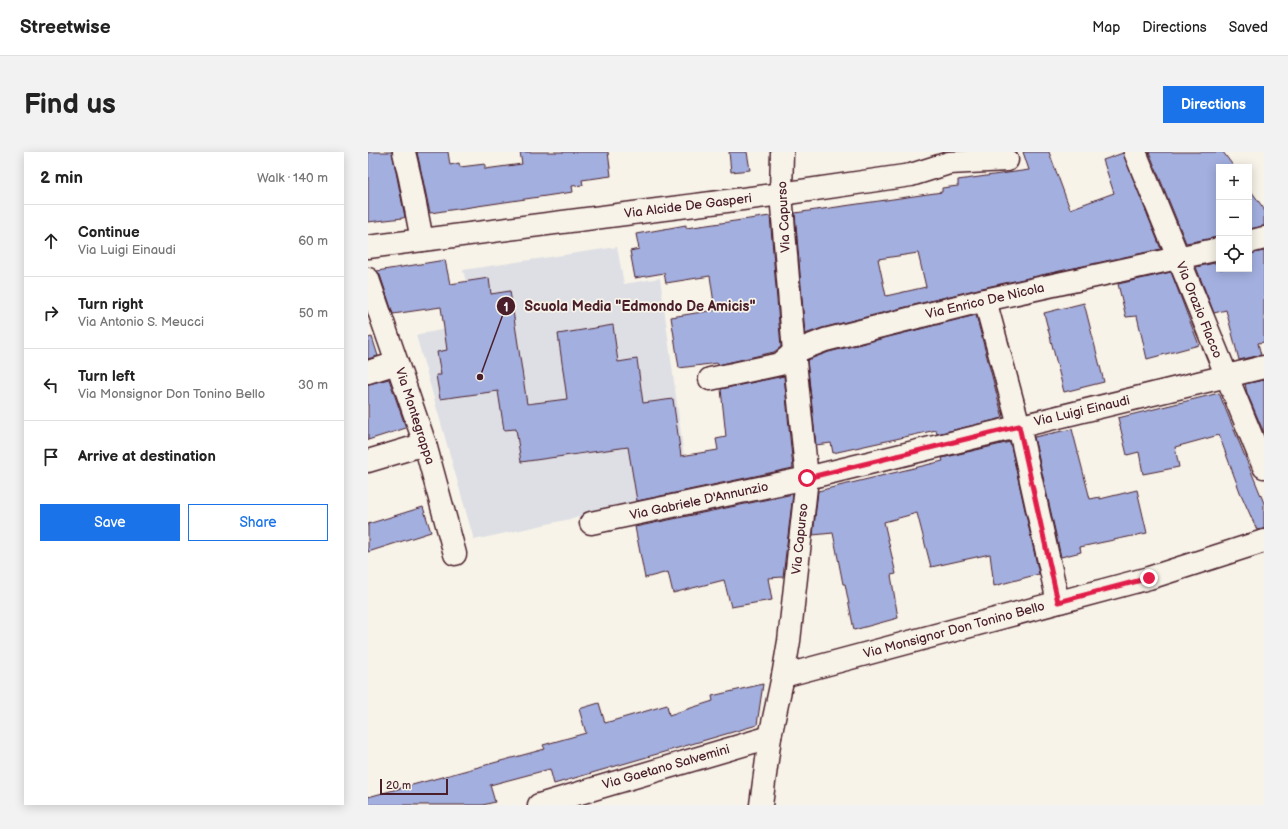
<!DOCTYPE html>
<html lang="en">
<head>
<meta charset="utf-8">
<style>
	body { margin:0; font-family:"Balsamiq Sans",sans-serif; background:#f2f2f2; color:#222 }
	.controls { position:absolute; right:12px; top:12px; display:grid; overflow:hidden; border-radius:0px; box-shadow:0 2px 10px #0003 }
	.controls button { width:36px; height:36px; display:grid; place-items:center; padding:0; border:0; border-bottom:1px solid #e0e0e0; background:#fff; color:#222; font:20px sans-serif }
	.scale { position:absolute; left:12px; bottom:10px; width:68px; box-sizing:border-box; padding-left:4px; border:2px solid #4a1f2b; border-top:0; font-size:11px; line-height:14px; white-space:nowrap; color:#4a1f2b; -webkit-text-stroke:3px #f7f3e8; paint-order:stroke }
	.stop { position:absolute; width:12px; height:12px; margin:-9px; border:3px solid #e11d48; border-radius:50%; background:#fff }
	.stop.end { background:#e11d48; border-color:#fff; box-shadow:0 1px 4px #0008 }
	.list { margin:0; padding:0; list-style:none }
	h2 { display:flex; justify-content:space-between; align-items:center; height:52px; margin:0; padding:0 16px; font-size:17px }
	h2 small { font-size:13px; font-weight:400; color:#767676 }
	.list li { display:grid; grid-template-columns:26px 1fr auto; gap:12px; align-items:center; box-sizing:border-box; height:72px; padding:0 16px; border-top:1px solid #e0e0e0 }
	.list b { display:block; font-size:15px; white-space:nowrap }
	.list p { margin:0; font-size:13px; white-space:nowrap; color:#767676 }
	.list em { font-size:13px; font-style:normal; color:#767676 }
	.actions { display:flex; gap:8px; padding:12px 16px }
	.actions a { flex:1; padding:9px 0; border:1px solid #1a73e8; border-radius:0px; text-align:center; font-size:14px; color:#1a73e8 }
	.actions .main { background:#1a73e8; color:#fff }
	.icon { flex:none; width:22px; height:22px; fill:none; stroke:currentColor; stroke-width:2; stroke-linecap:round; stroke-linejoin:round }
	.map { position:relative; flex:none; width:896px; height:653px; overflow:hidden; border-radius:0px }
	header { display:flex; align-items:center; gap:24px; box-sizing:border-box; height:56px; padding:0 20px; background:#fff; border-bottom:1px solid #e0e0e0 }
	header strong { font-size:19px }
	nav { display:flex; gap:22px; margin-inline-start:auto; font-size:14px }
	.intro { display:flex; align-items:center; justify-content:space-between; box-sizing:border-box; height:96px; padding:0 24px }
	h1 { margin:0; font-size:28px }
	.button { padding:10px 18px; border-radius:0px; background:#1a73e8; color:#fff; font-size:14px; font-weight:700 }
	main { display:flex; gap:24px; padding:0 24px }
	aside { flex:1; background:#fff; border-radius:0px; box-shadow:0 2px 10px #0003 }
	.map>svg:first-child { display:block }
	.built { fill:#dedfe5 }
	.building { fill:#a3afdf; stroke:#4a1f2b; fill-rule:evenodd }
	.lines { fill:none; stroke-linecap:round; stroke-linejoin:round }
	.minor-casing { stroke:#4a1f2b; stroke-width:25 }
	.minor { stroke:#f7f3e8; stroke-width:22 }
	.route { stroke:#e11d48; stroke-width:5 }
	.labels { text-anchor:middle; dominant-baseline:central; stroke-width:3.5; stroke-linejoin:round; paint-order:stroke }
	.street-label { font-size:13px; fill:#4a1f2b; stroke:#f7f3e8 }
	.leader { fill:none; stroke:#4a1f2b; stroke-width:1.5 }
	.callout-dot { fill:#4a1f2b; stroke:#f7f3e8; stroke-width:1.5 }
	.mark-label { font-size:12px; text-anchor:middle; font-weight:bold; fill:#fff }
	.callout-label { font-size:14px; text-anchor:middle; font-weight:bold; fill:#4a1f2b; stroke:#f7f3e8; stroke-width:3.5; stroke-linejoin:round; paint-order:stroke }
</style>
</head>
<body>
<header>
<strong>Streetwise</strong>
<nav><a>Map</a><a>Directions</a><a>Saved</a></nav>
</header>
<div class="intro"><h1>Find us</h1><a class="button">Directions</a></div>
<main>
<aside>
<h2>2 min<small>Walk · 140 m</small></h2>
<ul class="list">
<li><svg class="icon" aria-label="ahead" viewBox="0 0 24 24"><path d="M12 20V5M6 11l6-6 6 6"/></svg><div><b>Continue</b><p>Via Luigi Einaudi</p></div><em>60 m</em></li>
<li><svg class="icon" aria-label="right" viewBox="0 0 24 24"><path d="M7 20v-9h11M14 6l5 5-5 5"/></svg><div><b>Turn right</b><p>Via Antonio S. Meucci</p></div><em>50 m</em></li>
<li><svg class="icon" aria-label="left" viewBox="0 0 24 24"><path d="M17 20v-9H6M10 6l-5 5 5 5"/></svg><div><b>Turn left</b><p>Via Monsignor Don Tonino Bello</p></div><em>30 m</em></li>
<li><svg class="icon" aria-label="arrive" viewBox="0 0 24 24"><path d="M6 21V4h12l-3 4 3 4H6"/></svg><div><b>Arrive at destination</b></div></li>
</ul>
<div class="actions"><a class="main">Save</a><a>Share</a></div>
</aside>
<div class="map">
<svg width="896" height="653" viewBox="0 0 896 653">
	<rect width="100%" height="100%" fill="#f7f3e8"/>
	<filter id="ink" filterUnits="userSpaceOnUse"><feTurbulence type="fractalNoise" baseFrequency=".025" numOctaves="2"/><feDisplacementMap in="SourceGraphic" scale="8" xChannelSelector="R" yChannelSelector="G"/><feConvolveMatrix kernelMatrix="1 2 1 2 8 2 1 2 1" color-interpolation-filters="sRGB"/></filter>
	<g filter="url(#ink)">
		<path class="built" d="M249 95 256 132 292 126 321 341 106 388 48 183 108 171 95 118Z"/>
		<g class="building">
			<path d="M0 0H24L37 65 35 66 0 70Z"/>
			<path d="M49 0H80L82 13 91 11 92 15 117 12V17L154 12 152 0H240L243 24 214 28 215 33 204 34 205 40 62 61Z"/>
			<path d="M361 0H379L382 18 363 20Z"/>
			<path d="M655 0H681L702 57 746 41 735 8 755 1 793 97 614 136 454 176 437 182 427 61 574 40V36L590 34V28L661 18ZM550 101 558 135 518 144 510 107Z"/>
			<path d="M781 0H855L866 15H851V85L818 91Z"/>
			<path d="M881 36 896 57V74L881 77Z"/>
			<path d="M402 64 413 195 406 200 350 213V211L311 216 303 165 347 158 342 124 298 131 296 121 267 126 262 99 271 97 268 82 318 73V76Z"/>
			<path d="M896 99V190L890 191 893 203 871 208 858 158 846 161 828 115 851 110V117H881V102Z"/>
			<path d="M77 108 82 132 121 126 123 142 142 139 159 252 199 247 190 182 245 173 250 210 269 207 275 251 305 247 313 304 350 298 348 287 358 285 353 237 416 224 425 316 269 349 260 295 153 310 148 277 136 278 130 239 72 247 68 223H73L69 200 79 198 73 155 25 162 12 123 9 119Z"/>
			<path d="M803 120 831 193 779 207 769 164 758 165 750 132Z"/>
			<path d="M716 151 736 230 696 240 676 161Z"/>
			<path d="M608 163 635 266 569 282 568 278 465 301 463 291 448 293 439 208 461 200Z"/>
			<path d="M4 185 10 204 0 207V186Z"/>
			<path d="M21 227 38 276 0 288V232Z"/>
			<path d="M896 228V281L879 241 877 232Z"/>
			<path d="M851 241 896 351V377L889 378 872 340 851 283 807 295 811 315 775 322 771 300 759 303 750 266Z"/>
			<path d="M704 277 722 347 732 345V347L769 338 779 381 712 395 713 400 693 405 666 285Z"/>
			<path d="M642 290 671 422 626 434 622 402 563 415 549 361 516 370 528 422 523 423 530 466 486 478 477 432H475L465 381 445 383 450 339 575 309 574 306Z"/>
			<path d="M425 342 415 425 400 426 404 448 363 455 356 428 305 441 300 420 277 426 267 375Z"/>
			<path d="M55 355 63 380 0 400V372Z"/>
			<path d="M395 532 389 573 186 632 182 617 122 633 127 650 115 653H0V645L177 597 175 593 218 581 211 557 231 551 237 571 299 553 301 563 345 549 344 544Z"/>
		</g>
		<g class="lines">
			<defs>
				<g id="minor">
					<path d="M36 0 42 26 54 88"/>
					<path d="M767 0 896 315"/>
					<path d="M881 90 896 86"/>
					<path d="M0 95 413 42 543 23 581 11 639 8"/>
					<path d="M0 127 57 292 87 402"/>
					<path d="M617 148 651 274 690 450"/>
					<path d="M0 220 29 211"/>
					<path d="M342 227 412 212 426 200 457 188 617 148 851 97"/>
					<path d="M0 309 57 292"/>
					<path d="M223 371 439 326 896 215"/>
					<path d="M415 524 781 426 896 389"/>
					<path d="M171 653 402 585"/>
					<path d="M393 653 402 585 415 524 421 489 439 326 426 200 413 42 414 0"/>
				</g>
			</defs>
			<use href="#minor" class="minor-casing"/>
			<use href="#minor" class="minor"/>
		</g>
	</g>
	<g class="lines" filter="url(#ink)">
		<path class="route" d="M439 326 651 274 690 450 781 426"/>
	</g>
	<g class="labels">
		<g class="street-label">
			<text transform="translate(320 54) rotate(-7)">Via Alcide De Gasperi</text>
			<text transform="translate(416 65) rotate(-93)">Via Capurso</text>
			<text transform="translate(617 149) rotate(-13)">Via Enrico De Nicola</text>
			<text transform="translate(831 158) rotate(68)">Via Orazio Flacco</text>
			<text transform="translate(714 259) rotate(-13)">Via Luigi Einaudi</text>
			<text transform="translate(47 264) rotate(72)">Via Montegrappa</text>
			<text transform="translate(331 349) rotate(-12)">Via Gabriele D'Annunzio</text>
			<text transform="translate(432 387) rotate(-84)">Via Capurso</text>
			<text transform="translate(586 478) rotate(-15)">Via Monsignor Don Tonino Bello</text>
			<text transform="translate(298 615) rotate(-16)">Via Gaetano Salvemini</text>
		</g>
	</g>
	<path class="leader" d="M112 225L138 154"/>
	<g class="callout-dot">
		<circle cx="112" cy="225" r="4"/>
		<circle cx="138" cy="154" r="10"/>
	</g>
	<g class="mark-label">
		<text x="138" y="159">1</text>
	</g>
	<g class="callout-label">
		<text x="272" y="159">Scuola Media "Edmondo De Amicis"</text>
	</g>
</svg>
<div class="controls">
<button>+</button>
<button>−</button>
<button><svg class="icon" aria-label="locate" viewBox="0 0 24 24"><circle cx="12" cy="12" r="6"/><path d="M12 2v4M12 18v4M2 12h4M18 12h4"/></svg></button>
</div>
<div class="scale">20 m</div>
<div class="stop" style="left:439px;top:326px"></div>
<div class="stop end" style="left:781px;top:426px"></div>
</div>
</main>
</body>
</html>
